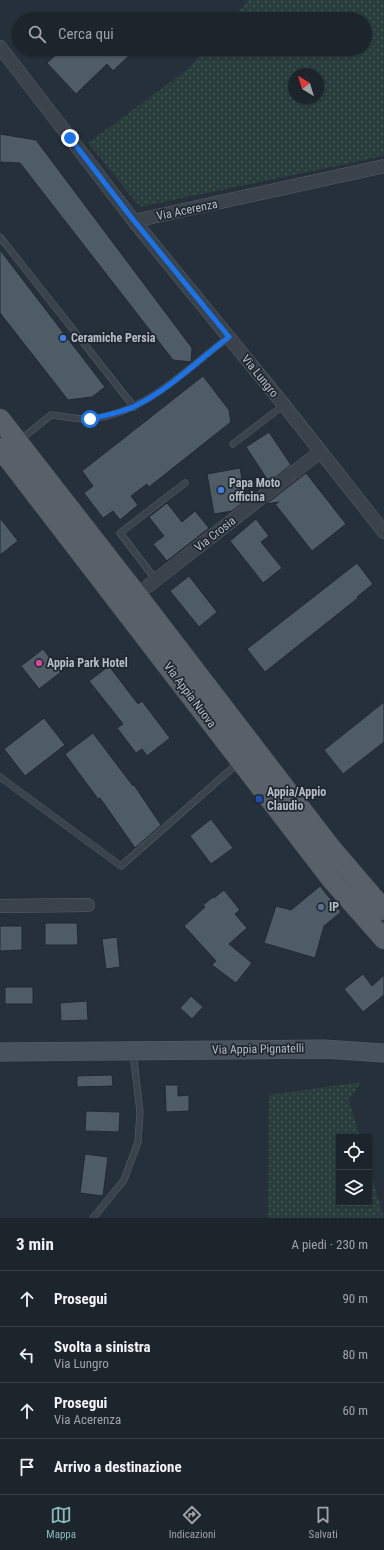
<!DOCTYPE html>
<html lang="it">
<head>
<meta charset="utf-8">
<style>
	body { margin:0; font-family:"Roboto Condensed",sans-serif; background:#252c34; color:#f1f3f6 }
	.controls { position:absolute; right:12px; bottom:12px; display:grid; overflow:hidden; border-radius:0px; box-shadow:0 1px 3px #0004 }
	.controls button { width:36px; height:36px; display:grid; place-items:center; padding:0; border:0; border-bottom:1px solid #3a4148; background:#1c242c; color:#f1f3f6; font:20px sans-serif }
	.compass { position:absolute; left:288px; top:68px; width:36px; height:36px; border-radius:50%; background:#1c242c; box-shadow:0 1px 3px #0004; rotate:322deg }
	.stop { position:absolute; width:12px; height:12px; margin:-9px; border:3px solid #1a73e8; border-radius:50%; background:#fff }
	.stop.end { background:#1a73e8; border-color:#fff; box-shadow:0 1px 4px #0008 }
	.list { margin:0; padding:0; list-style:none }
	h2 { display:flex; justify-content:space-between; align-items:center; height:52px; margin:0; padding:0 16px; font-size:17px }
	h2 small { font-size:13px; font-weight:400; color:#a0a4a9 }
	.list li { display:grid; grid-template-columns:26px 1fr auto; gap:12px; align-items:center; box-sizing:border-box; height:56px; padding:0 16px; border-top:1px solid #3a4148 }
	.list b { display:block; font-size:15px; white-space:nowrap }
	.list p { margin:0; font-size:13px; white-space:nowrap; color:#a0a4a9 }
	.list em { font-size:13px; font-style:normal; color:#a0a4a9 }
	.icon { flex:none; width:22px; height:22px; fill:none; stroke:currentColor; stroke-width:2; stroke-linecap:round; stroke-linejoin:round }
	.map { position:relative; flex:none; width:384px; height:1218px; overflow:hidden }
	.search { position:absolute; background:#1c242c; box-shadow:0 1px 3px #0004; left:12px; right:12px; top:12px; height:44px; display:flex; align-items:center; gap:10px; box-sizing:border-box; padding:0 14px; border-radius:22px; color:#a0a4a9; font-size:15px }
	.sheet { height:276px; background:#1c242c }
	nav { display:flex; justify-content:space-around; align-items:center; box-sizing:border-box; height:56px; border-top:1px solid #3a4148; background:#1c242c; font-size:11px; color:#a0a4a9 }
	nav a { display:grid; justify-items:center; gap:2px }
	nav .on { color:#8bbbb9 }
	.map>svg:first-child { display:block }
	.grass { fill:url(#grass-dots); fill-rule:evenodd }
	.building { fill:#4f5b65; stroke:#212932 }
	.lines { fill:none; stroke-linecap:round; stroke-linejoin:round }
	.service-casing { stroke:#586069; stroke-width:7 }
	.minor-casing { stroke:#586069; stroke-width:14 }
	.secondary-casing { stroke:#586069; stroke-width:19 }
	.primary-casing { stroke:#434b54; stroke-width:21 }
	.service { stroke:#3a424b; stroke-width:6 }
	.minor { stroke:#3a424b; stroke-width:13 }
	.secondary { stroke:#48525d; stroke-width:18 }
	.primary { stroke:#58616a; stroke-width:20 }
	.route { stroke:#1a73e8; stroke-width:5 }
	.shop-dot { fill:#3f7fe0; stroke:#1f2730; stroke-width:1.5 }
	.hotel-dot { fill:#d1479c; stroke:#1f2730; stroke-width:1.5 }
	.transit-dot { fill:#1a4fb4; stroke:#1f2730; stroke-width:1.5 }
	.service-dot { fill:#5c6f8a; stroke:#1f2730; stroke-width:1.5 }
	.labels { text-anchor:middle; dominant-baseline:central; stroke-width:3.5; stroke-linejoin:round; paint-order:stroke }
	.street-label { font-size:12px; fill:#b5bdc6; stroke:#1f2730 }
	.poi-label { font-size:12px; font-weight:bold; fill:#b5bdc6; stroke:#1f2730; text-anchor:start }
</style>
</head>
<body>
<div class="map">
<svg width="384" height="1218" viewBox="0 0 384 1218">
	<defs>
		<pattern id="grass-dots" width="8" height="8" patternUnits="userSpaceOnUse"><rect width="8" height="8" fill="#293d3c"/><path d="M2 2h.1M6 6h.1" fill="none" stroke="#465757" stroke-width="1.8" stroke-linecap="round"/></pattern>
	</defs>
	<rect width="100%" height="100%" fill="#26303a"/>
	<g class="grass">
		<path d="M249 0H384V156L140 207 88 143 188 69 205 49H365V19H232ZM294 74H318V98H294Z"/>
		<path d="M361 1082 349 1100 360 1137H339V1203H369V1168L384 1218H268L269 1095Z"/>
	</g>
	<g class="building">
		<path d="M62 49H136L113 71 107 64 76 94 47 63Z"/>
		<path d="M0 134 36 140 192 348 191 362 173 360 20 163 0 162Z"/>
		<path d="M0 250 105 387 92 397 68 400 0 313Z"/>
		<path d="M203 376 229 410 231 422 149 487 147 484 131 496 138 505 120 520 113 511 103 518 84 493 93 486 82 471Z"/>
		<path d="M269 432 291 465 269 482 246 447Z"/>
		<path d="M240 468 246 500 232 511 214 514 207 474Z"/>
		<path d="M306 473 346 524 312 551 275 504 279 502 266 504Z"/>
		<path d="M167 503 182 522 195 511 209 528 167 561 153 544 164 536 149 517Z"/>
		<path d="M0 518 18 541 0 555Z"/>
		<path d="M256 519 269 536 261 542 282 568 263 583 230 541Z"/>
		<path d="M357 563 373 584 357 597 358 598 265 672 247 649Z"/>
		<path d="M189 576 217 612 199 627 170 591Z"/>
		<path d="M43 649 61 672 39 689 21 666Z"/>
		<path d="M109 666 138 704 142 701 170 738 147 756 142 749 136 753 117 728 123 724 89 681Z"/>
		<path d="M384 702V742L343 774 324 750Z"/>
		<path d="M44 718 65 745 25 776 4 749Z"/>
		<path d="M93 733 133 786 134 785 161 825 135 848 100 798 98 799 65 754Z"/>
		<path d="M211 819 233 848 211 864 190 836Z"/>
		<path d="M320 886 341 912 324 926 315 958 264 943 276 906 291 910Z"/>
		<path d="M224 890 240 910 235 914 247 928 229 944 252 963 236 983 212 965 216 961 184 926 205 907 203 905 213 897 214 898Z"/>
		<path d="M45 923H77L78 945H45Z"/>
		<path d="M0 926H22V950L0 951Z"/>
		<path d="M117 937 120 967 106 969 102 939Z"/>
		<path d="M363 974 372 986 384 975V995L363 1012 344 989Z"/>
		<rect x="5" y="987" width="28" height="17"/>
		<path d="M191 996 203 1007 192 1019 180 1008Z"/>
		<path d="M87 1001 88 1020 61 1021 60 1003Z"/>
		<path d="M112 1075 113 1086 77 1087V1076Z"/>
		<path d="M165 1085H178V1096L189 1095V1111L166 1112Z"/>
		<path d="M86 1111 120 1112 119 1132 85 1131Z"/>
		<path d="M85 1154 108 1157 103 1196 80 1193Z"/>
	</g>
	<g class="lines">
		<defs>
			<g id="service">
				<path d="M0 237 134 407"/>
				<path d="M20 440 51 415C64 416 79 420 91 419 148 412 186 369 229 337"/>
				<path d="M233 444 284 405"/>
				<path d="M156 580 120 533 185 483"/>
				<path d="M0 777 121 866 238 763"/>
				<path d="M93 1218 124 1180 138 1142 140 1112 133 1052"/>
			</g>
			<g id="minor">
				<path d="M0 47 134 221 284 405 384 532"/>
				<path d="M134 221 384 166"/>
				<path d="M148 586 320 452"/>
				<path d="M0 906 88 905"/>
			</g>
			<path id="secondary" d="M0 1052 324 1049 384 1053"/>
			<g id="primary">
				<path d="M0 419 137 595 331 848 384 910"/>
				<path d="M0 448 332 880 384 939"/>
			</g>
		</defs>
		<use href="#service" class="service-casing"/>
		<use href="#minor" class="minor-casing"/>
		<use href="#secondary" class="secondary-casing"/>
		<use href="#primary" class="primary-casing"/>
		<use href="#service" class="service"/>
		<use href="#minor" class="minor"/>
		<use href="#secondary" class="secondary"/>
		<use href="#primary" class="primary"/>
	</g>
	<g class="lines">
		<path class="route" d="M70 138 131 217 229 337C197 361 170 389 135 406 121 413 105 415 90 419"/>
	</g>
	<g class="shop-dot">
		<circle cx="63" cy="338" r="4"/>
		<circle cx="221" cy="490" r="4"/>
	</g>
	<circle class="hotel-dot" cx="39" cy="663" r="4"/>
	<rect class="transit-dot" x="255" y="795" width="8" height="8" rx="2"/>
	<circle class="service-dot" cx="321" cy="907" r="4"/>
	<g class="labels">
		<g class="street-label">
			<text transform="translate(187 210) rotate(-12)">Via Acerenza</text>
			<text transform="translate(260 376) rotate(51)">Via Lungro</text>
			<text transform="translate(215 534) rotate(-38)">Via Crosia</text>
			<text transform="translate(190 695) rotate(53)">Via Appia Nuova</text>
			<text transform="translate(258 1049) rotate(-1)">Via Appia Pignatelli</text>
		</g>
		<g class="poi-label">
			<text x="71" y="338">Ceramiche Persia</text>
			<text x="229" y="483">Papa Moto<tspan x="229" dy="14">officina</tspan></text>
			<text x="47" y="663">Appia Park Hotel</text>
			<text x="267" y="792">Appia/Appio<tspan x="267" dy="14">Claudio</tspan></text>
			<text x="329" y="907">IP</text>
		</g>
	</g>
</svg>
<div class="controls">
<button><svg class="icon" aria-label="locate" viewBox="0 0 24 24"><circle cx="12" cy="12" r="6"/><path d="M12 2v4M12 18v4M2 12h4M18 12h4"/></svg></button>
<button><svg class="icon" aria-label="layers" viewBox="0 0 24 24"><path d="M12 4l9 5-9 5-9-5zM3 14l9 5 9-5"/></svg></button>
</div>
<svg class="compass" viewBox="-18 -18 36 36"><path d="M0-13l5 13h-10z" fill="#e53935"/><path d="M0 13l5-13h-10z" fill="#a0a4a9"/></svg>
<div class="stop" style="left:90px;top:419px"></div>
<div class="stop end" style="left:70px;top:138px"></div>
<div class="search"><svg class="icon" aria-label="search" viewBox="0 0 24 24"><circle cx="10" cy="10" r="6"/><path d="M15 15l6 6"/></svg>Cerca qui</div>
</div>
<section class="sheet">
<h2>3 min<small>A piedi · 230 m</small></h2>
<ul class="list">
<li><svg class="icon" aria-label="ahead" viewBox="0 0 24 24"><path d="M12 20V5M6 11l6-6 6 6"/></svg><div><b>Prosegui</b></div><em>90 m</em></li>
<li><svg class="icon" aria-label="left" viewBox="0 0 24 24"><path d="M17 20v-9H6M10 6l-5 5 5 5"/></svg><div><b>Svolta a sinistra</b><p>Via Lungro</p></div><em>80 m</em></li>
<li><svg class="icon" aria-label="ahead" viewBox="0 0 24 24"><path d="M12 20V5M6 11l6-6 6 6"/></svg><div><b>Prosegui</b><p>Via Acerenza</p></div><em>60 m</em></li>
<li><svg class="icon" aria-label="arrive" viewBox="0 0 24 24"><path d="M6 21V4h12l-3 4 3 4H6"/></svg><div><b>Arrivo a destinazione</b></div></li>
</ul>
</section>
<nav>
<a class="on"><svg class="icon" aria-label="map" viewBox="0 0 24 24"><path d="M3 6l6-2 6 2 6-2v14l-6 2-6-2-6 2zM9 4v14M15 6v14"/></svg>Mappa</a>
<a><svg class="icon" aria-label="directions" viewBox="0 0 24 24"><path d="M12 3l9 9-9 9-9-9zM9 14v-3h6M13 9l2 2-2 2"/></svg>Indicazioni</a>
<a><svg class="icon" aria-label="saved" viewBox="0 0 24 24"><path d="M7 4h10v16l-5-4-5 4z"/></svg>Salvati</a>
</nav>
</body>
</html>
